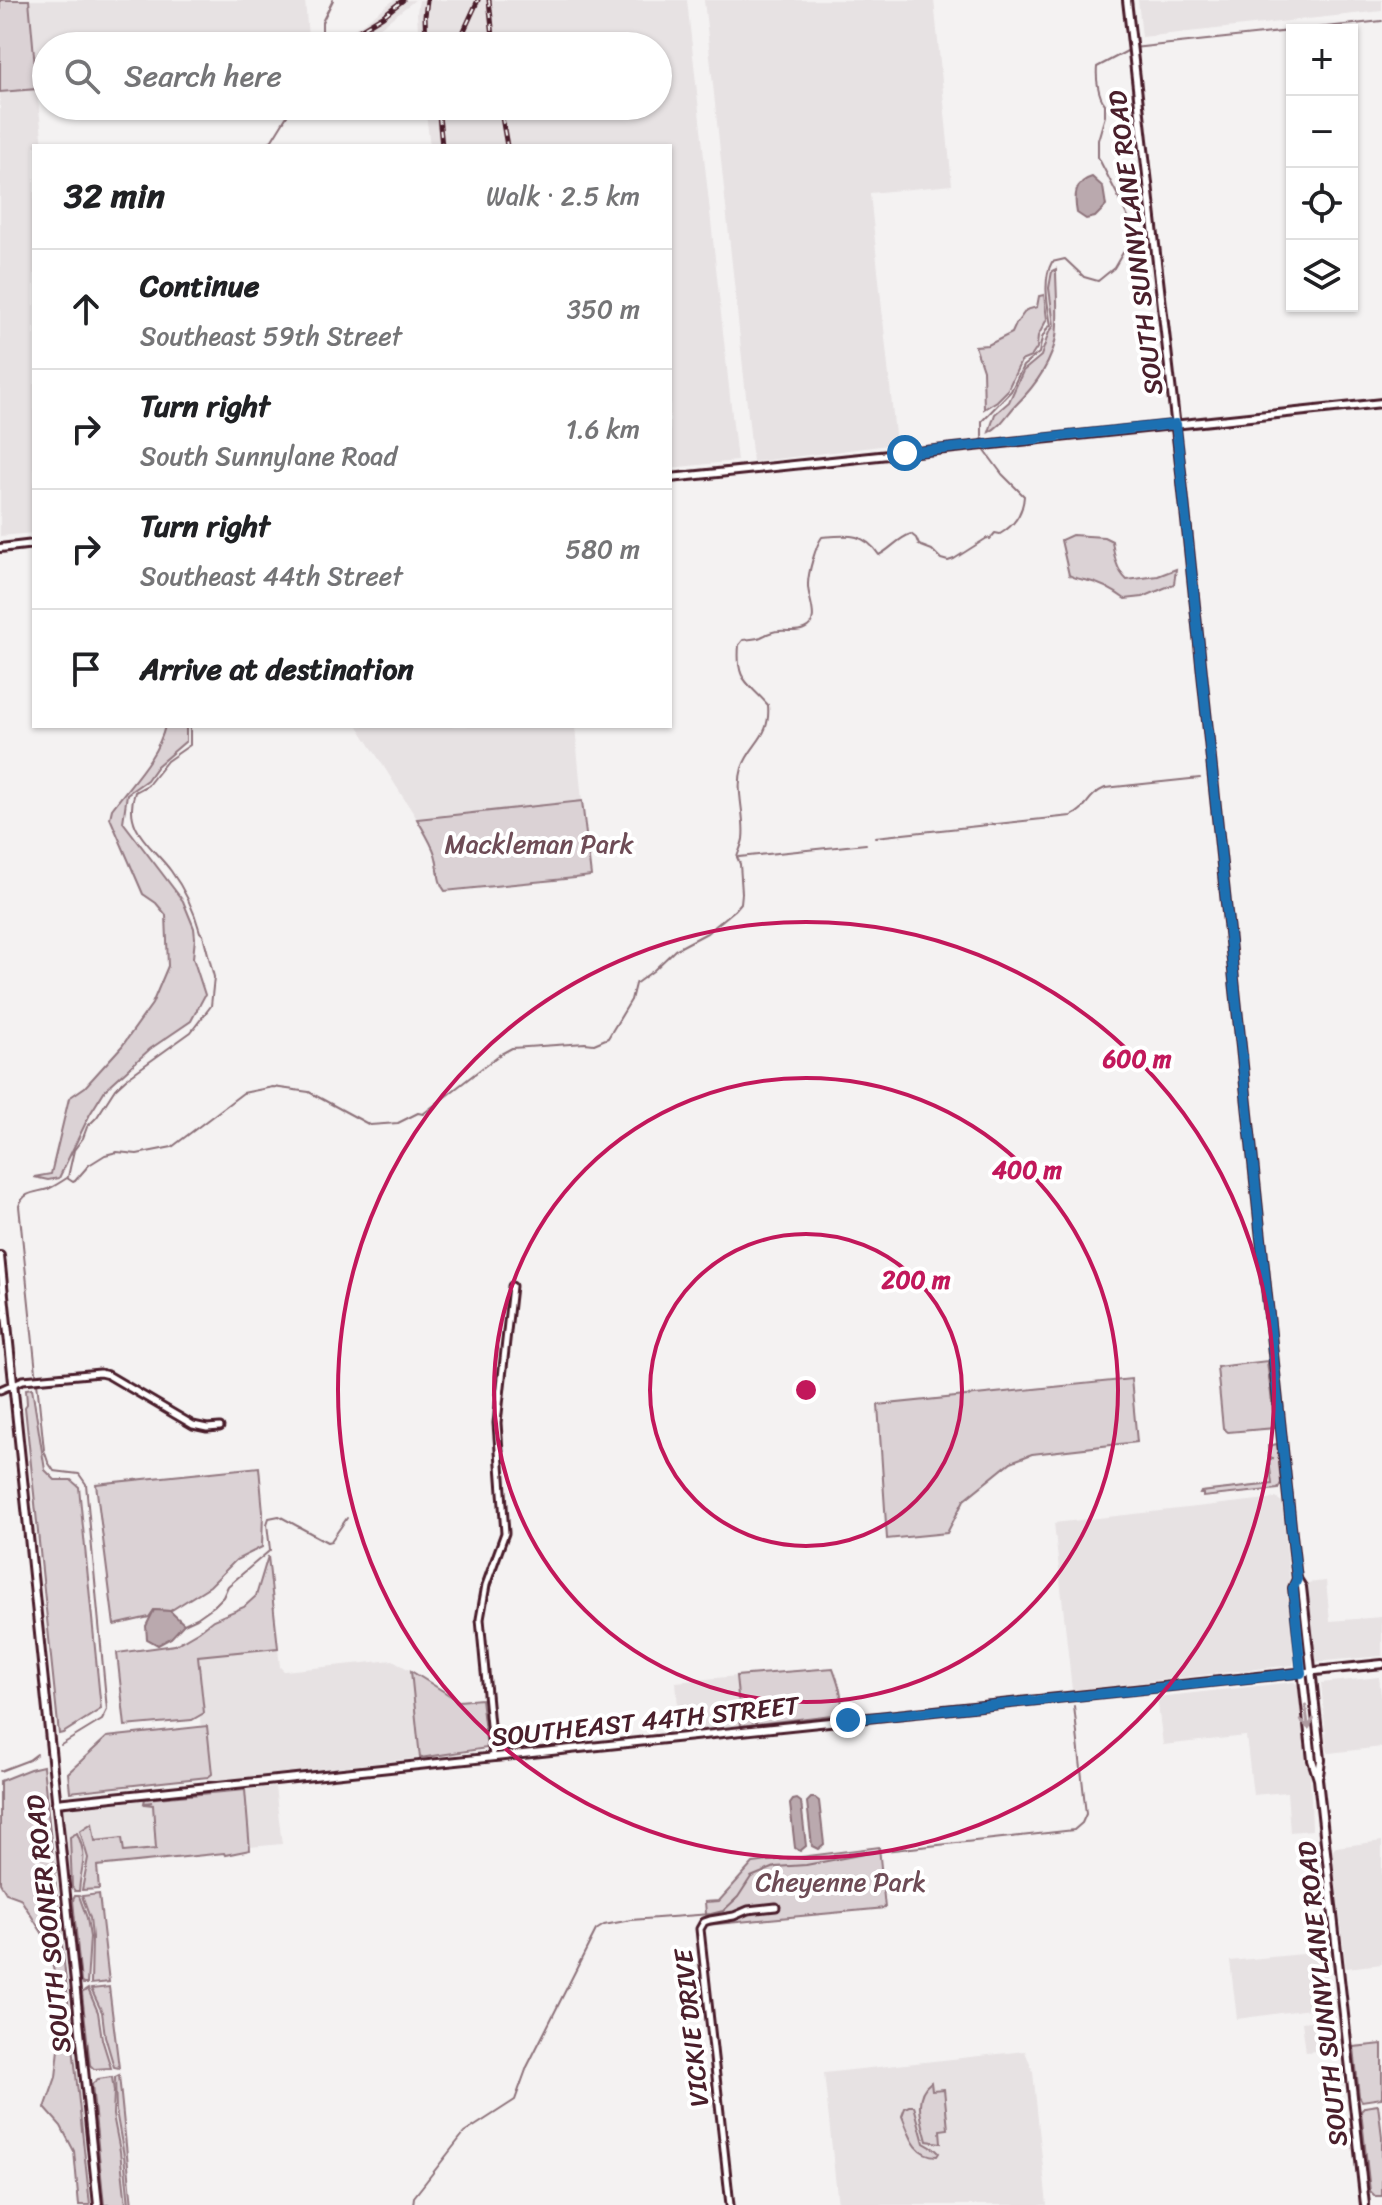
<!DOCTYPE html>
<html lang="en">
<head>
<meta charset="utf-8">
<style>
	body { margin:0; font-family:Sriracha,sans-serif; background:#f6f6f6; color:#202124 }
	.controls { position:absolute; right:24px; top:24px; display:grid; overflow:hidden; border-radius:0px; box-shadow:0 2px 6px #0004 }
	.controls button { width:72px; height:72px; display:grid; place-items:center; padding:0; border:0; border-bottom:2px solid #e0e0e0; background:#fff; color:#202124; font:40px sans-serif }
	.stop { position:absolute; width:24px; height:24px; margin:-18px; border:6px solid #1f6fb2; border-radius:50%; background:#fff }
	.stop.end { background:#1f6fb2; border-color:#fff; box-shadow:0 2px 8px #0008 }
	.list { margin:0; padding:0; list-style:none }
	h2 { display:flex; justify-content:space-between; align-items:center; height:104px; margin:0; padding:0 32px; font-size:34px }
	h2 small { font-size:26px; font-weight:400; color:#757577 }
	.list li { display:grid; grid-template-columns:52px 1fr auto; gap:24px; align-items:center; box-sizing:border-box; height:120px; padding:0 32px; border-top:2px solid #e0e0e0 }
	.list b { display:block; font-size:30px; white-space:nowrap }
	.list p { margin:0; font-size:26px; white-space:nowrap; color:#757577 }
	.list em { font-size:26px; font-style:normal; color:#757577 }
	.icon { flex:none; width:44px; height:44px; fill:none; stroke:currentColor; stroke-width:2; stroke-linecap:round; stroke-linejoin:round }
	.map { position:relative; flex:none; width:1382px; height:2205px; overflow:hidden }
	.search { position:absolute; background:#fff; box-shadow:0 2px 6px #0004; left:32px; top:32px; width:640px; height:88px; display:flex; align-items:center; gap:20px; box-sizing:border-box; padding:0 28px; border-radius:44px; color:#757577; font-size:30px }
	.panel { position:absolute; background:#fff; box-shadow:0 2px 6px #0004; left:32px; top:144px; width:640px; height:584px; border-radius:0px }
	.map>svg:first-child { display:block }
	.built { fill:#e7e2e3 }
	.green { fill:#dbd2d5; stroke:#927880; stroke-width:2 }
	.water { fill:#baa9ae; stroke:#8d727a; stroke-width:2 }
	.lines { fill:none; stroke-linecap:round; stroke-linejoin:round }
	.stream { stroke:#8d727a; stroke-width:2 }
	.tertiary-casing { stroke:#4a1f2b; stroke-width:11 }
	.secondary-casing { stroke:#4a1f2b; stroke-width:12 }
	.tertiary { stroke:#fff; stroke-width:5 }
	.secondary { stroke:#fff; stroke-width:6 }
	.rail-casing { stroke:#4a1f2b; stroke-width:5 }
	.rail { stroke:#fff; stroke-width:2; stroke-dasharray:6; stroke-linecap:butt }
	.oneway { stroke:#ae9aa0 }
	.route { stroke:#1f6fb2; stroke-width:10 }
	.ring { fill:none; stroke:#c2185b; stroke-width:4 }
	.labels { text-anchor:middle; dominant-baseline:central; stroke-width:8; stroke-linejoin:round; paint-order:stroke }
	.street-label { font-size:26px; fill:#4a1f2b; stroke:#fff }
	.park-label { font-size:26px; fill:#6e4c56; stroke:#fff }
	.centre { fill:#c2185b; stroke:#fff; stroke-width:4 }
	.ring-label { font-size:24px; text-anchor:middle; font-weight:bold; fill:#c2185b; stroke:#fff; stroke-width:8; stroke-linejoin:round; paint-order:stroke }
</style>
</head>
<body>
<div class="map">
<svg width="1382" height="2205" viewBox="0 0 1382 2205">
	<rect width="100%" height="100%" fill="#f4f2f2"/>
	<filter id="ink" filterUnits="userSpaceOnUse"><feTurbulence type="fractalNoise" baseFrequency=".0125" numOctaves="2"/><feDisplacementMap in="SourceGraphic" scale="16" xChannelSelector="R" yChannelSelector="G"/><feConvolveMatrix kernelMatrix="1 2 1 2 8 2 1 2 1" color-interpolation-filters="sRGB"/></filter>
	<g filter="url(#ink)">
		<g class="built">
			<path d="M29 0H305L308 37 211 46H46V62H44L34 60Z"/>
			<path d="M394 0H415L378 29 349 46H326L365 22Z"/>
			<path d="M419 0H687L737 461 670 468V146H430L425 106H658V46H419L417 13Z"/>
			<path d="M704 0H934L952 185 870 193 896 444 753 462Z"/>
			<path d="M1138 0H1382V11L1142 37Z"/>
			<path d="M37 89 43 146H34V533L0 536V92Z"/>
			<path d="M358 726H575L582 801 417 819Z"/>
			<path d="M1276 1498 1282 1502 1297 1657 1293 1665 1072 1690 1054 1523Z"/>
			<path d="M1326 1581 1330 1621 1382 1617V1656L1314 1662 1307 1583Z"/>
			<path d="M278 1648 280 1667 284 1671 393 1660 411 1671 420 1758 207 1781 193 1656Z"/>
			<path d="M736 1676 741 1726 680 1732 676 1682Z"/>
			<path d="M1379 1677 1382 1702V1747L1329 1753 1327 1750 1321 1683Z"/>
			<path d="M1294 1682 1298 1685 1310 1771 1312 1830 1290 1832 1287 1792 1253 1795 1246 1736 1163 1745 1157 1697Z"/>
			<path d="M275 1787 282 1844 250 1847 245 1790Z"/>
			<path d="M153 1793 161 1860 63 1869 56 1803Z"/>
			<path d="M1382 1841V1964L1346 1968 1332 1851 1336 1847Z"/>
			<path d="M1324 1952 1331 2006 1237 2019 1230 1961Z"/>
			<path d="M1331 2018 1335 2049 1306 2052 1302 2022Z"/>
			<path d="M1025 2051 1033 2072 1047 2205H838L824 2073Z"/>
		</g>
		<g class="green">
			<path d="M0 0H29L37 89 0 92Z"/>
			<path d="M1056 269C1056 291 1059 315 1056 337 1052 363 1033 388 1015 406 1006 416 1001 426 989 432L995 414 1009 402 1023 371 1041 356 1049 332 1054 326 1049 288 1052 271Z"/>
			<path d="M1044 295 1047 319 1038 336 1037 348 1031 357 1021 361 1007 391 997 401 984 409 983 370 975 346 988 345 1012 333 1016 324 1026 310 1037 307 1039 296Z"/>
			<path d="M1072 535 1104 537 1112 541C1114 555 1116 570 1127 580L1158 576 1176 569 1174 584 1143 597 1125 599C1114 591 1103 584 1089 581 1081 579 1076 579 1069 575L1061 540Z"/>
			<path d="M165 726H186V741L157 766 147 780 127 794 123 822 183 901 194 928 195 938 193 958 205 995 191 1021 150 1049 105 1090 90 1114 59 1178 48 1180 34 1177 51 1174 69 1098 85 1087 122 1046 152 1004 168 966 166 915 156 903 143 894 110 818 112 809C130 784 158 757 165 726Z"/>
			<path d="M582 801 591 876 575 878 445 891C437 882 439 866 435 854 431 842 423 830 417 819Z"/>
			<path d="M1267 1361 1275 1428 1228 1432 1223 1428 1217 1367Z"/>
			<path d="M1131 1379 1137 1442 1032 1454 1011 1462 964 1500 947 1533 887 1539 878 1405Z"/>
			<path d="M32 1388 45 1470 55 1480H71L79 1487 101 1709 63 1733 59 1734 25 1407 27 1404 26 1389Z"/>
			<path d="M1277 1444 1281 1483 1278 1489 1203 1497V1494H1200L1201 1492 1272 1484 1269 1460 1274 1458H1269L1268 1446Z"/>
			<path d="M259 1467 263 1512 262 1547 236 1560 210 1586 170 1611 154 1610 149 1617 114 1625 96 1484Z"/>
			<path d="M268 1556 278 1648 198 1656 204 1713 192 1720 125 1726 117 1653 175 1645 199 1631 213 1620 244 1607 256 1596Z"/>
			<path d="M833 1668C838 1682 845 1700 840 1714L741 1726 736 1676Z"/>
			<path d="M411 1671 459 1701 481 1699 487 1748 420 1758Z"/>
			<path d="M207 1726 212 1774 208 1777 70 1792 68 1773 107 1737Z"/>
			<path d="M43 1766 90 2205H79L74 2151 61 2126 45 2108 56 2077 59 2049V1992L46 1939 20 1898 6 1893 0 1883V1781L30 1769Z"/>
			<path d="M245 1790 250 1850 225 1855 224 1853 97 1866 99 1889 82 1890 88 1858 80 1831 92 1823 95 1841 122 1838 124 1852 156 1849 153 1805 144 1804 152 1802 144 1803 145 1799Z"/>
			<path d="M77 1833C89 1861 81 1863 79 1891H75L72 1887 70 1837Z"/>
			<path d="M879 1847 885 1908 707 1925 705 1902 719 1901 753 1863Z"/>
			<path d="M99 1894 109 1982 91 1984 92 1937 90 1918 82 1896Z"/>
			<path d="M75 1896H79L87 1918 90 1937 87 1984H83L81 1982 73 1900Z"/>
			<path d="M109 1987 119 2068 114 2067 105 2036 102 2012 91 1989Z"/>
			<path d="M88 1989 98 2012 102 2039 111 2068 94 2069 90 2065 82 1993Z"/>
			<path d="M1382 2044V2098L1362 2101 1359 2096 1354 2047Z"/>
			<path d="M119 2075 132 2205H129L124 2156 116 2111 115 2077Z"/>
			<path d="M112 2077 114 2091 113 2115 120 2151 126 2205H104L92 2084 98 2079Z"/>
			<path d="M931 2082 932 2090 944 2089 948 2129 940 2130 941 2143 927 2141C922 2121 912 2096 931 2082Z"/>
			<path d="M1378 2105 1382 2136V2196H1375L1370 2191 1361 2111 1365 2107Z"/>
			<path d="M909 2106H914L924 2143 936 2150 939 2153 937 2156C914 2156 910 2135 902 2116L905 2108Z"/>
		</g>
		<g class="water">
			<path d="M1092 177 1103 187 1106 206 1095 217 1086 219 1077 213C1074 197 1074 182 1092 177Z"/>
			<path d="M154 1610 170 1611 184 1624 171 1638 158 1645 147 1639 146 1626Z"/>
			<path d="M811 1798H815L819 1801 824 1844 818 1849 812 1846 807 1802Z"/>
			<path d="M797 1799 801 1802 806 1846 800 1851 795 1848 790 1804 793 1800Z"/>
		</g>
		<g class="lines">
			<g class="stream">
				<path d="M322 46V22L333 0"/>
				<path d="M262 146 272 140 293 106"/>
				<path d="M984 442 982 437V421L1011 391 1023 366 1039 353 1042 338 1048 327 1051 326C1048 307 1042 280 1052 262L1065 259 1084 277 1098 281 1114 268 1128 244 1130 230V222L1118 196 1098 157V140L1105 116V104C1098 96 1096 78 1097 67L1133 48 1382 21"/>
				<path d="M875 837 1071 816C1088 809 1086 796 1105 788L1200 778"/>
				<path d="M739 857 866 844"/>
				<path d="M68 1177 74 1150 83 1138 87 1127 97 1117 115 1089 127 1078 191 1032 211 1006 214 977 203 935 200 932C194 910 185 890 171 871 153 846 122 830 135 792L148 785 167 761 190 745V726"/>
				<path d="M184 1624 197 1618 214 1606 223 1597 228 1586 268 1552 270 1550 267 1524 269 1518 279 1516 327 1542 331 1541 347 1518"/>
				<path d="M61 1745 102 1720 107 1710 86 1484 79 1474 54 1471 48 1462 44 1450 19 1206C24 1191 35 1193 48 1189 55 1186 61 1182 67 1178L73 1182 75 1181 89 1165 105 1155 117 1152 137 1154 172 1147 243 1093 273 1087 309 1092 370 1125 398 1123 418 1113 423 1114 499 1055 512 1048 585 1043 594 1044 608 1038 631 1000 635 984 653 971 675 950 707 933 735 910 741 903 742 893 740 864 737 857C739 851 742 845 743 839 746 816 735 791 742 768 751 742 771 738 768 705 747 681 736 682 739 645L743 640C748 639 756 639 761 637 767 634 772 631 779 631 788 630 795 633 804 629 822 622 807 598 808 584 808 573 816 545 822 537 848 535 864 532 879 555 891 549 898 538 911 534L916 538 919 545 932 550 941 559 948 561 954 559 987 538 990 539 995 533 1000 534C1015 525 1023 513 1024 496L1002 474 985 451V449"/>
				<path d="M0 1771 29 1760 37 1754"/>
				<path d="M413 2205 414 2197 464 2133 515 2100 527 2067 596 1930 604 1925 631 1920 711 1914 723 1911 738 1897 751 1877 775 1867 806 1865 875 1852 1074 1830 1082 1823 1086 1814 1074 1706"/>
			</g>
			<defs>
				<g id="tertiary">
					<path d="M0 1390 23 1380 100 1373 108 1375 193 1425 207 1428 220 1427"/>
					<path d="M493 1757 480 1619 486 1585 505 1533 497 1423 512 1286"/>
					<path d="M730 2205 700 1929 704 1922 710 1920 734 1916 748 1910 776 1907"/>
				</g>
				<g id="secondary">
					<path d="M1127 0 1181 472 1291 1526 1297 1579 1293 1588 1312 1760 1318 1779 1365 2205"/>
					<path d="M670 478 1382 403"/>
					<path d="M0 548 34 544"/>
					<path d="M0 1256 98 2205"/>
					<path d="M1297 1579 1302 1587 1321 1760 1319 1775"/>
					<path d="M56 1803 1382 1664"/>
				</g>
			</defs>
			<use href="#tertiary" class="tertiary-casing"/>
			<use href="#secondary" class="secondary-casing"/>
			<use href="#tertiary" class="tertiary"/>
			<use href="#secondary" class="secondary"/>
			<defs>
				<g id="rail">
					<path d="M489 0 494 46"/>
					<path d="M334 46 383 16 403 0"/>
					<path d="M426 46 425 16 427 0"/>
					<path d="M457 46 478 0"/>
					<path d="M438 106 442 146"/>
					<path d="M500 106 507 146"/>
				</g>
			</defs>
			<use href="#rail" class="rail-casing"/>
			<use href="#rail" class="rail"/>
		</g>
		<defs><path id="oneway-shaft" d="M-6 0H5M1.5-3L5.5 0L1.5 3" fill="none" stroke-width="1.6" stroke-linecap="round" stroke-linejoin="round" transform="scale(2)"/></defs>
		<use class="oneway" href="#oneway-shaft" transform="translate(1307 1717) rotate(83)"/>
	</g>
	<g class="lines" filter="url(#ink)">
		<path class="route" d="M848 1720 1301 1673 1293 1588 1297 1579 1291 1526 1176 424 905 453"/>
	</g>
	<g class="ring">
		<circle cx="806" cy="1390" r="156"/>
		<circle cx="806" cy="1390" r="312"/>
		<circle cx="806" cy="1390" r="468"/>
	</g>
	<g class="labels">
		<g class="street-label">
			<text transform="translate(1135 243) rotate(-97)">SOUTH SUNNYLANE ROAD</text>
			<text transform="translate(645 1721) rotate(-6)">SOUTHEAST 44TH STREET</text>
			<text transform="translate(48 1924) rotate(-96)">SOUTH SOONER ROAD</text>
			<text transform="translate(1322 1994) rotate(-96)">SOUTH SUNNYLANE ROAD</text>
			<text transform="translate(691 2028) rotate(-96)">VICKIE DRIVE</text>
		</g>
		<g class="park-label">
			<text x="539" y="844">Mackleman Park</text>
			<text x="841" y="1882">Cheyenne Park</text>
		</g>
	</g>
	<circle cx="806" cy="1390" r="12" class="centre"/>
	<g class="ring-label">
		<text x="1137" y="1067">600 m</text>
		<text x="1027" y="1178">400 m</text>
		<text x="916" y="1288">200 m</text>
	</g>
</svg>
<div class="controls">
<button>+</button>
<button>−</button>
<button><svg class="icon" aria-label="locate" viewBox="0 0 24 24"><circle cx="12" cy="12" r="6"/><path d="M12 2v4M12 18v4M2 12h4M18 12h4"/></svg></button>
<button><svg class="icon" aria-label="layers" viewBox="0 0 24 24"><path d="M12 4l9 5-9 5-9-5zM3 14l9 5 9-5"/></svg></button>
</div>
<div class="stop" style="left:905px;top:453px"></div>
<div class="stop end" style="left:848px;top:1720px"></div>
<div class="search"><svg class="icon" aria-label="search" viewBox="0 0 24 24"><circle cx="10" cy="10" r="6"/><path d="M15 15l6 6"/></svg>Search here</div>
<section class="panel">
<h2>32 min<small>Walk · 2.5 km</small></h2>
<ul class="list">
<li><svg class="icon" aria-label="ahead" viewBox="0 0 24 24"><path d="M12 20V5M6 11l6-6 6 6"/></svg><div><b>Continue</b><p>Southeast 59th Street</p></div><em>350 m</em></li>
<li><svg class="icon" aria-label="right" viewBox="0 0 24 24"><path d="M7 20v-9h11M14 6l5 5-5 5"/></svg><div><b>Turn right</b><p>South Sunnylane Road</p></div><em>1.6 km</em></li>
<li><svg class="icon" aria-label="right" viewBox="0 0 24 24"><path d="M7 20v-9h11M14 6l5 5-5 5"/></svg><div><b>Turn right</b><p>Southeast 44th Street</p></div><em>580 m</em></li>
<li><svg class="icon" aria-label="arrive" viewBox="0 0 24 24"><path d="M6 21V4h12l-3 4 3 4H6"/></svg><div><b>Arrive at destination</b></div></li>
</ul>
</section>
</div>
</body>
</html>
